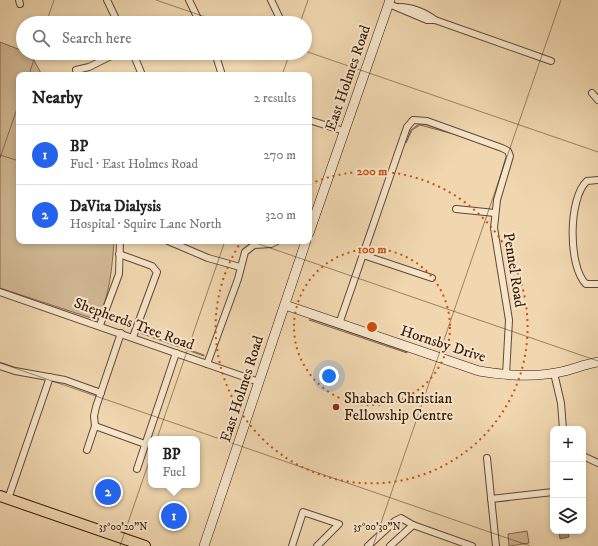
<!DOCTYPE html>
<html lang="en">
<head>
<meta charset="utf-8">
<style>
	body { margin:0; font-family:"IM FELL DW Pica",serif; background:#f6f6f6; color:#222 }
	.controls { position:absolute; right:12px; bottom:12px; display:grid; overflow:hidden; border-radius:8px; box-shadow:0 2px 6px #0003 }
	.controls button { width:36px; height:36px; display:grid; place-items:center; padding:0; border:0; border-bottom:1px solid #e0e0e0; background:#fff; color:#222; font:20px sans-serif }
	.you { position:absolute; left:329px; top:376px; width:14px; height:14px; margin:-10px; border:3px solid #fff; border-radius:50%; background:#1a73e8; box-shadow:0 0 0 6px #1a73e833 }
	.badge { display:grid; place-items:center; width:26px; height:26px; border-radius:50%; background:#2563eb; color:#fff; font-size:13px; font-weight:700 }
	.pin { position:absolute; translate:-50% -50%; border:2px solid #fff; box-shadow:0 1px 4px #0006 }
	.popup { position:absolute; left:148px; top:436px; width:52px; height:52px; box-sizing:border-box; display:grid; place-content:center; border-radius:8px; background:#fff; filter:drop-shadow(0 1px 3px #0005); font-size:13px; white-space:nowrap; color:#767676 }
	.popup b { font-size:15px; color:#222 }
	.popup::after { content:''; position:absolute; left:50%; top:100%; margin-left:-8px; border:8px solid transparent; border-top-color:#fff }
	.list { margin:0; padding:0; list-style:none }
	h2 { display:flex; justify-content:space-between; align-items:center; height:52px; margin:0; padding:0 16px; font-size:17px }
	h2 small { font-size:13px; font-weight:400; color:#767676 }
	.list li { display:grid; grid-template-columns:26px 1fr auto; gap:12px; align-items:center; box-sizing:border-box; height:60px; padding:0 16px; border-top:1px solid #e0e0e0 }
	.list b { display:block; font-size:15px; white-space:nowrap }
	.list p { margin:0; font-size:13px; white-space:nowrap; color:#767676 }
	.list em { font-size:13px; font-style:normal; color:#767676 }
	.icon { flex:none; width:22px; height:22px; fill:none; stroke:currentColor; stroke-width:2; stroke-linecap:round; stroke-linejoin:round }
	.map { position:relative; flex:none; width:598px; height:546px; overflow:hidden }
	.search { position:absolute; background:#fff; box-shadow:0 2px 6px #0003; left:16px; top:16px; width:296px; height:44px; display:flex; align-items:center; gap:10px; box-sizing:border-box; padding:0 14px; border-radius:22px; color:#767676; font-size:15px }
	.panel { position:absolute; background:#fff; box-shadow:0 2px 6px #0003; left:16px; top:72px; width:296px; height:172px; border-radius:8px }
	.map>svg:first-child { display:block }
	.green { fill:#d0b792; stroke:#83684c }
	.water { fill:#b19676; stroke:#806449 }
	.lines { fill:none; stroke-linecap:round; stroke-linejoin:round }
	.street-casing { stroke:#644830; stroke-width:8 }
	.secondary-casing { stroke:#361806; stroke-width:10 }
	.primary-casing { stroke:#361806; stroke-width:12 }
	.street { stroke:#f5e5cb; stroke-width:6 }
	.secondary { stroke:#f5e5cb; stroke-width:9 }
	.primary { stroke:#f0d7af; stroke-width:10 }
	.ticks { fill:none; stroke:#361806; stroke-width:1; stroke-opacity:0.45 }
	.ring { fill:none; stroke:#cd4f0b; stroke-width:2; stroke-dasharray:2 4 }
	.poi-dot { fill:#8f2418; stroke:#f5e5cb; stroke-width:1.5 }
	.labels { text-anchor:middle; dominant-baseline:central; stroke-width:4; stroke-linejoin:round; paint-order:stroke }
	.street-label { font-size:15px; fill:#361806; stroke:#f5e5cb }
	.poi-label { font-size:15px; fill:#361806; stroke:#f5e5cb; text-anchor:start }
	.ticks-label { font-size:10px; text-anchor:middle; fill:#361806; stroke:#f5e5cb; stroke-width:4; stroke-linejoin:round; paint-order:stroke }
	.centre { fill:#cd4f0b; stroke:#f5e5cb; stroke-width:2 }
	.ring-label { font-size:12px; text-anchor:middle; font-weight:bold; fill:#cd4f0b; stroke:#f5e5cb; stroke-width:4; stroke-linejoin:round; paint-order:stroke }
</style>
</head>
<body>
<div class="map">
<svg width="598" height="546" viewBox="0 0 598 546">
	<rect width="100%" height="100%" fill="#f0d7af"/>
	<filter id="stains"><feTurbulence type="fractalNoise" baseFrequency=".005" numOctaves="4"/><feColorMatrix values="0 0 0 0 .2 0 0 0 0 .09 0 0 0 0 .02 0 0 0 .5 -.17"/></filter>
	<radialGradient id="worn" r=".72"><stop offset=".6" stop-color="#630" stop-opacity="0"/><stop offset="1" stop-color="#630" stop-opacity=".3"/></radialGradient>
	<g class="green">
		<path d="M0 42 23 51V53H30L42 75H19V241H114C112 268 110 296 97 320L0 288Z"/>
		<path d="M419 124H425L457 135 420 125 412 130 406 143 411 130Z"/>
		<path d="M309 320H314L407 352V353Z"/>
		<path d="M139 332 204 355V356L140 333Z"/>
		<path d="M527 531 529 543 509 546 508 534Z"/>
	</g>
	<path class="water" d="M559 531H568L569 537 560 539Z"/>
	<g class="lines">
		<defs>
			<g id="street">
				<path d="M19 0 20 4"/>
				<path d="M107 0 118 23"/>
				<path d="M189 0 200 23"/>
				<path d="M271 0 282 23"/>
				<path d="M389 4 427 20H435L551 61"/>
				<path d="M399 7C411 7 425 12 435 20"/>
				<path d="M133 53 142 75"/>
				<path d="M215 53 222 75"/>
				<path d="M76 70 89 67 117 53"/>
				<path d="M592 93 598 100"/>
				<path d="M309 120 344 131"/>
				<path d="M598 180 587 181C568 198 568 267 586 284H598"/>
				<path d="M456 209 495 213"/>
				<path d="M168 241 208 258 240 267"/>
				<path d="M119 254 152 266 157 272 133 337"/>
				<path d="M363 255 432 278"/>
				<path d="M0 292 259 382"/>
				<path d="M339 324 407 127 413 120 427 121 502 148 508 151 510 156 497 200 494 228 509 320 506 375"/>
				<path d="M100 325 119 274 120 241"/>
				<path d="M207 364 238 279 245 252 254 245 271 244 277 241"/>
				<path d="M0 366 15 371 65 380 101 393"/>
				<path d="M554 373 561 403 563 429"/>
				<path d="M95 426 145 444"/>
				<path d="M87 450 95 426 94 416 96 407 121 333"/>
				<path d="M583 456 598 463"/>
				<path d="M487 458 496 546"/>
				<path d="M137 469 176 353"/>
				<path d="M8 499 50 377"/>
				<path d="M491 499 553 492"/>
				<path d="M292 546 303 512 339 524 317 546"/>
				<path d="M368 546 395 521 401 518 413 525"/>
				<path d="M390 546 413 525 472 546"/>
			</g>
			<g id="secondary">
				<path d="M309 233 390 0"/>
				<path d="M285 305 479 371C508 376 536 378 565 371 576 368 587 364 598 362"/>
				<path d="M204 546 306 241"/>
			</g>
			<path id="primary" d="M0 496 145 546"/>
		</defs>
		<use href="#street" class="street-casing"/>
		<use href="#secondary" class="secondary-casing"/>
		<use href="#primary" class="primary-casing"/>
		<use href="#street" class="street"/>
		<use href="#secondary" class="secondary"/>
		<use href="#primary" class="primary"/>
	</g>
	<path class="ticks" d="M156 0 223 23M46 23 54 0M300 23 308 0M305 51 598 152M29 75 36 53M282 75 290 53M0 155 19 161M0 158 19 103M250 241 598 361M0 363 530 546M120 546 225 241M373 546 561 0"/>
	<g class="ring">
		<circle cx="372" cy="327" r="78"/>
		<path d="M310 184A156 156 0 1 1 241 242"/>
	</g>
	<circle class="poi-dot" cx="336" cy="407" r="4"/>
	<g class="labels">
		<g class="street-label">
			<text transform="translate(348 78) rotate(-71)">East Holmes Road</text>
			<text transform="translate(514 270) rotate(81)">Pennel Road</text>
			<text transform="translate(134 324) rotate(20)">Shepherds Tree Road</text>
			<text transform="translate(443 344) rotate(18)">Hornsby Drive</text>
			<text transform="translate(242 389) rotate(-72)">East Holmes Road</text>
		</g>
		<g class="poi-label">
			<text x="344" y="398">Shabach Christian<tspan x="344" dy="17">Fellowship Centre</tspan></text>
		</g>
	</g>
	<g class="ticks-label">
		<text x="123" y="530">35°00'20"N</text>
		<text x="377" y="530">35°00'30"N</text>
	</g>
	<circle cx="372" cy="327" r="6" class="centre"/>
	<g class="ring-label">
		<text x="372" y="175">200 m</text>
		<text x="372" y="253">100 m</text>
	</g>
	<rect width="100%" height="100%" filter="url(#stains)"/>
	<rect width="100%" height="100%" fill="url(#worn)"/>
</svg>
<div class="controls">
<button>+</button>
<button>−</button>
<button><svg class="icon" aria-label="layers" viewBox="0 0 24 24"><path d="M12 4l9 5-9 5-9-5zM3 14l9 5 9-5"/></svg></button>
</div>
<div class="you"></div>
<div class="pin badge" style="left:174px;top:516px">1</div>
<div class="popup"><b>BP</b>Fuel</div>
<div class="pin badge" style="left:108px;top:492px">2</div>
<div class="search"><svg class="icon" aria-label="search" viewBox="0 0 24 24"><circle cx="10" cy="10" r="6"/><path d="M15 15l6 6"/></svg>Search here</div>
<section class="panel">
<h2>Nearby<small>2 results</small></h2>
<ul class="list">
<li><span class="badge">1</span><div><b>BP</b><p>Fuel · East Holmes Road</p></div><em>270 m</em></li>
<li><span class="badge">2</span><div><b>DaVita Dialysis</b><p>Hospital · Squire Lane North</p></div><em>320 m</em></li>
</ul>
</section>
</div>
</body>
</html>
